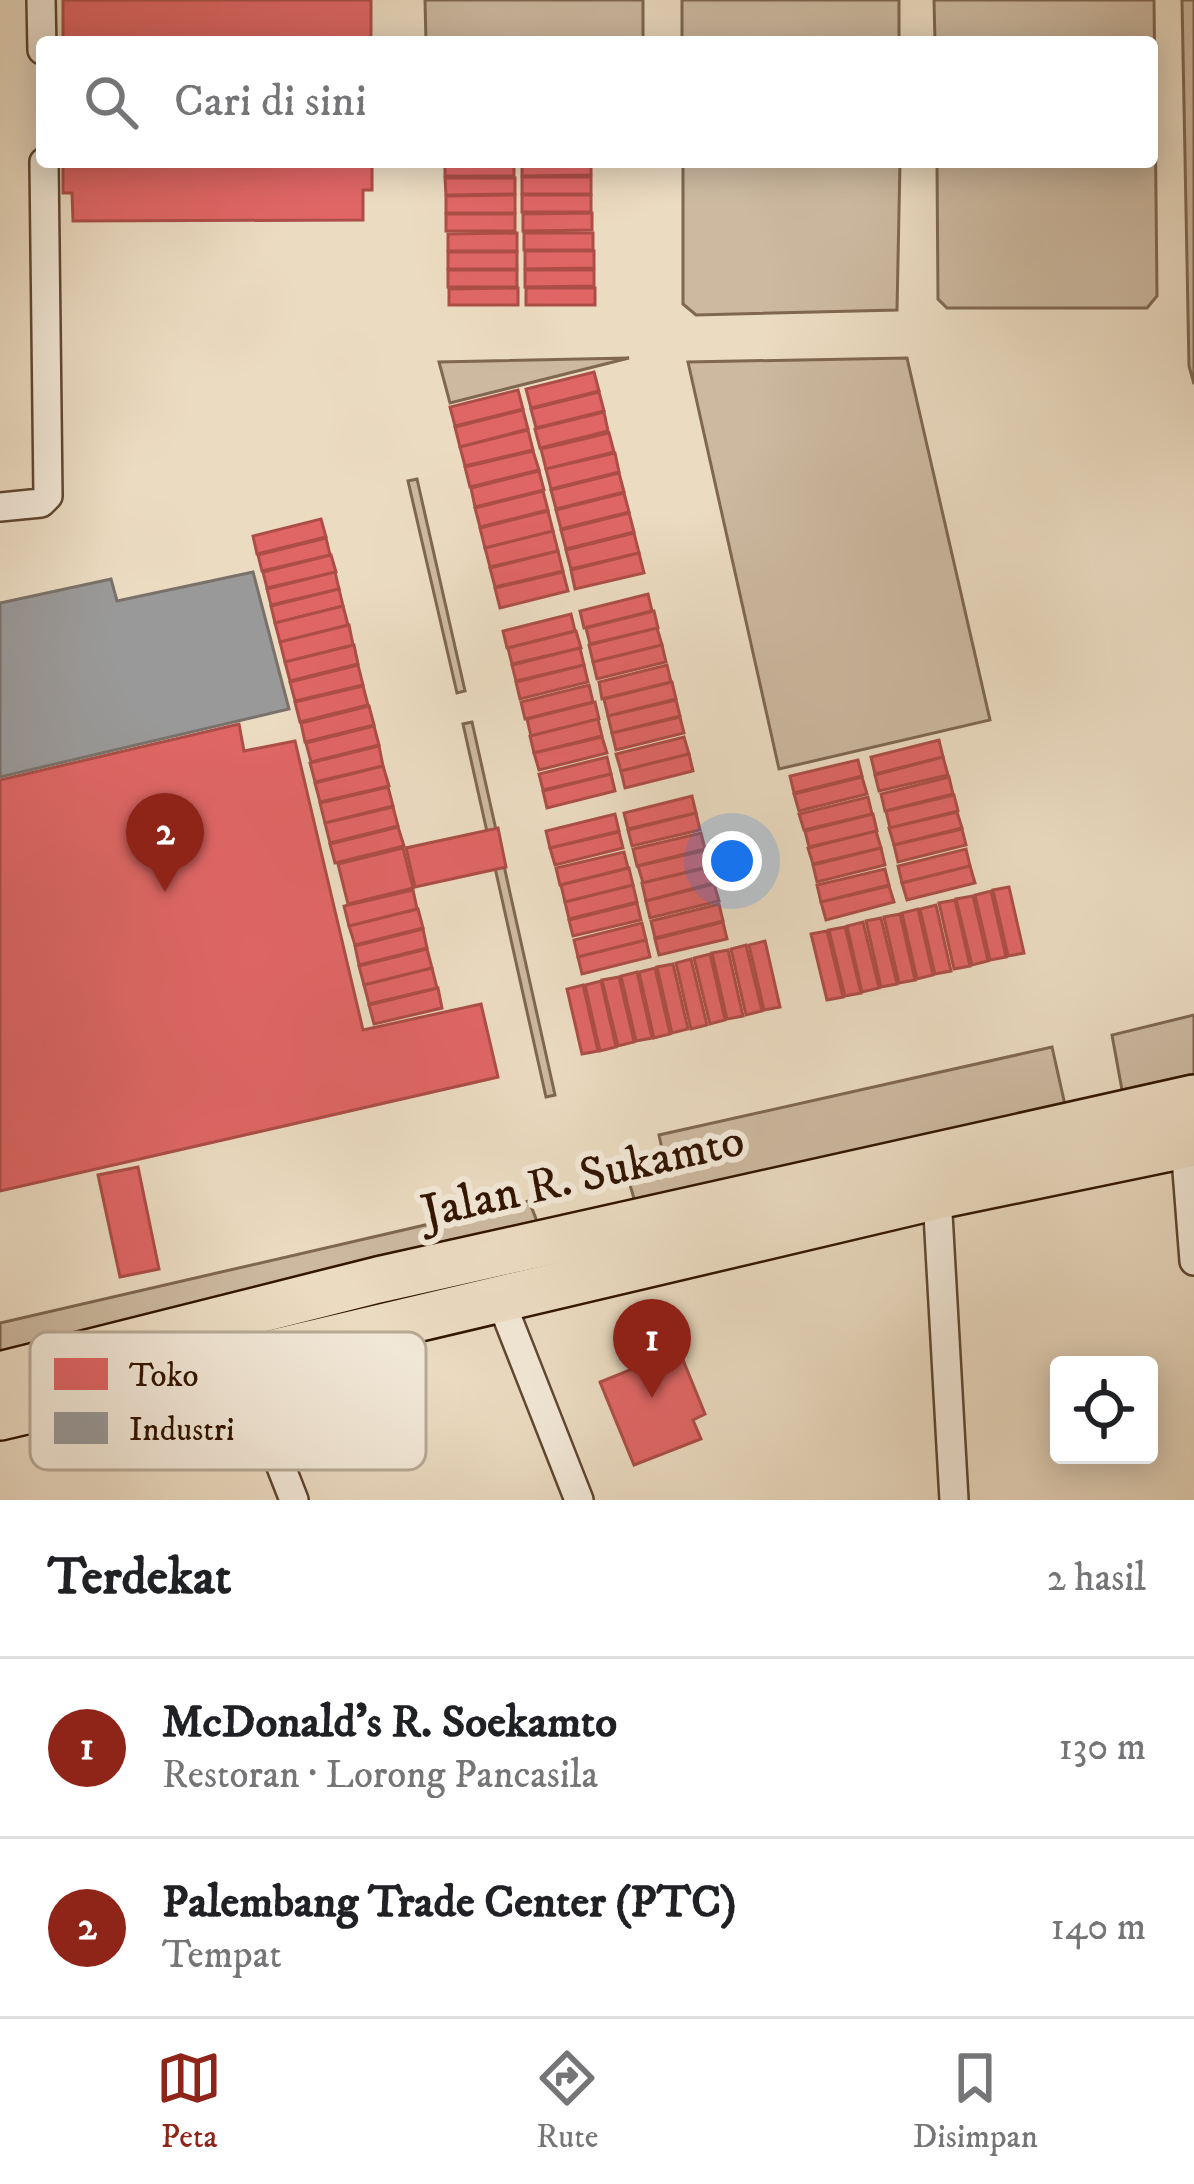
<!DOCTYPE html>
<html lang="id">
<head>
<meta charset="utf-8">
<style>
	body { margin:0; font-family:"IM FELL DW Pica",serif; background:#f6f6f6; color:#202124 }
	.controls { position:absolute; right:36px; bottom:36px; display:grid; overflow:hidden; border-radius:12px; box-shadow:0 6px 30px #0003 }
	.controls button { width:108px; height:108px; display:grid; place-items:center; padding:0; border:0; border-bottom:3px solid #e0e0e0; background:#fff; color:#202124; font:60px sans-serif }
	.you { position:absolute; left:732px; top:861px; width:42px; height:42px; margin:-30px; border:9px solid #fff; border-radius:50%; background:#1a73e8; box-shadow:0 0 0 18px #1a73e833 }
	.badge { display:grid; place-items:center; width:78px; height:78px; border-radius:50%; background:#8f2418; color:#fff; font-size:39px; font-weight:700 }
	.pin { position:absolute; translate:-50% -99px; filter:drop-shadow(0 3px 6px #0008) }
	.pin::after { content:''; position:absolute; top:63px; width:42px; height:36px; background:inherit; clip-path:polygon(0 0,100% 0,50% 100%) }
	.list { margin:0; padding:0; list-style:none }
	h2 { display:flex; justify-content:space-between; align-items:center; height:156px; margin:0; padding:0 48px; font-size:51px }
	h2 small { font-size:39px; font-weight:400; color:#757577 }
	.list li { display:grid; grid-template-columns:78px 1fr auto; gap:36px; align-items:center; box-sizing:border-box; height:180px; padding:0 48px; border-top:3px solid #e0e0e0 }
	.list b { display:block; font-size:45px; white-space:nowrap }
	.list p { margin:0; font-size:39px; white-space:nowrap; color:#757577 }
	.list em { font-size:39px; font-style:normal; color:#757577 }
	.icon { flex:none; width:66px; height:66px; fill:none; stroke:currentColor; stroke-width:2; stroke-linecap:round; stroke-linejoin:round }
	.map { position:relative; flex:none; width:1194px; height:1500px; overflow:hidden }
	.search { position:absolute; background:#fff; box-shadow:0 6px 30px #0003; left:36px; right:36px; top:36px; height:132px; display:flex; align-items:center; gap:30px; box-sizing:border-box; padding:0 42px; border-radius:12px; color:#757577; font-size:45px }
	.sheet { height:516px; background:#fff }
	nav { display:flex; justify-content:space-around; align-items:center; box-sizing:border-box; height:168px; border-top:3px solid #e0e0e0; background:#fff; font-size:33px; color:#757577 }
	nav a { display:grid; justify-items:center; gap:6px }
	nav .on { color:#8f2418 }
	.map>svg:first-child { display:block }
	.green { fill:#ccb9a0; stroke:#7f6750; stroke-width:3 }
	.shops { fill:#e06666; stroke:#ac4e47; stroke-width:3 }
	.industry { fill:#999; stroke:#7a716b; stroke-width:3 }
	.lines { fill:none; stroke-linecap:round; stroke-linejoin:round }
	.minor-casing { stroke:#604630; stroke-width:32 }
	.trunk-casing { stroke:#321500; stroke-width:50 }
	.minor { stroke:#f2e8d7; stroke-width:27 }
	.trunk { stroke:#ebdbc1; stroke-width:45 }
	.labels { text-anchor:middle; dominant-baseline:central; stroke-width:12; stroke-linejoin:round; paint-order:stroke }
	.street-label { font-size:48px; fill:#321500; stroke:#f2e8d7 }
	.key { fill:#f2e8d7; stroke:#b8a996; stroke-width:3 }
	.key-label { font-size:33px; fill:#321500 }
</style>
</head>
<body>
<div class="map">
<svg width="1194" height="1500" viewBox="0 0 1194 1500">
	<rect width="100%" height="100%" fill="#ebdbc1"/>
	<filter id="stains"><feTurbulence type="fractalNoise" baseFrequency=".00167" numOctaves="4"/><feColorMatrix values="0 0 0 0 .2 0 0 0 0 .09 0 0 0 0 .02 0 0 0 .5 -.17"/></filter>
	<radialGradient id="worn" r=".72"><stop offset=".6" stop-color="#630" stop-opacity="0"/><stop offset="1" stop-color="#630" stop-opacity=".3"/></radialGradient>
	<g class="green">
		<path d="M425 0H643V42H426Z"/>
		<rect x="682" y="0" width="217" height="42"/>
		<path d="M934 0H1154L1157 296 1147 308H947L938 299 937 162H1152V42H935Z"/>
		<path d="M1182 0H1194V384L1189 366Z"/>
		<path d="M683 162H900L897 310 696 315 683 304Z"/>
		<path d="M629 358 450 403 439 362Z"/>
		<path d="M907 358 990 720 779 769 688 362Z"/>
		<path d="M417 479 465 691 457 693 408 481Z"/>
		<path d="M472 722 555 1095 546 1097 463 724Z"/>
		<path d="M1194 1015V1074L1122 1090 1112 1035Z"/>
		<path d="M1052 1047 1065 1105 635 1202 630 1185 667 1173 659 1135Z"/>
		<path d="M529 1201 540 1229 0 1351V1323Z"/>
	</g>
	<g class="shops">
		<rect x="63" y="0" width="308" height="42"/>
		<path d="M63 162H372V190H363V220L73 221 72 193H63Z"/>
		<rect x="445" y="162" width="69" height="14"/>
		<path d="M522 162H591V175L522 176Z"/>
		<rect x="522" y="177" width="69" height="17"/>
		<path d="M445 178H515V194L446 195Z"/>
		<path d="M515 195V213H446V196Z"/>
		<rect x="522" y="195" width="69" height="17"/>
		<path d="M592 213V230L523 231V214Z"/>
		<rect x="446" y="214" width="69" height="17"/>
		<path d="M517 233V251H448V234Z"/>
		<rect x="524" y="233" width="69" height="17"/>
		<path d="M525 251H594V268L525 269Z"/>
		<rect x="448" y="252" width="69" height="17"/>
		<rect x="448" y="270" width="69" height="17"/>
		<path d="M525 270H594V286L525 287Z"/>
		<path d="M518 288V305H449V289Z"/>
		<rect x="526" y="288" width="69" height="17"/>
		<path d="M594 372 599 391 531 408 526 389Z"/>
		<path d="M518 390 523 409 455 426 450 407Z"/>
		<path d="M599 392 604 411 536 428 531 409Z"/>
		<path d="M523 410 528 429 460 447 455 427Z"/>
		<path d="M604 412 608 431 540 448 535 429Z"/>
		<path d="M528 430 533 450 465 466 460 447Z"/>
		<path d="M609 433 614 452 546 469 541 449Z"/>
		<path d="M533 451 539 470 470 487 465 467Z"/>
		<path d="M615 453 619 472 551 489 546 469Z"/>
		<path d="M539 471 544 490 475 507 471 488Z"/>
		<path d="M619 473 624 492 556 509 551 490Z"/>
		<path d="M543 491 548 510 480 527 475 508Z"/>
		<path d="M624 493 629 512 561 529 556 510Z"/>
		<path d="M548 511 553 531 485 548 480 528Z"/>
		<path d="M629 513 634 532 566 549 561 530Z"/>
		<path d="M321 519 326 537 257 554 253 536Z"/>
		<path d="M553 531 558 551 490 567 485 548Z"/>
		<path d="M634 533 639 553 571 569 566 550Z"/>
		<path d="M326 538 330 555 262 571 258 555Z"/>
		<path d="M558 551 563 571 495 587 490 568Z"/>
		<path d="M639 553 644 573 575 589 571 570Z"/>
		<path d="M331 555 336 572 267 588 263 572Z"/>
		<path d="M335 572 339 589 271 605 267 589Z"/>
		<path d="M563 572 568 591 500 608 495 588Z"/>
		<path d="M339 589 343 606 275 623 271 606Z"/>
		<path d="M648 594 652 611 584 628 580 611Z"/>
		<path d="M343 606 348 625 280 642 275 623Z"/>
		<path d="M654 611 658 628 590 644 586 628Z"/>
		<path d="M571 614 575 631 507 648 503 631Z"/>
		<path d="M349 625 353 645 285 662 280 642Z"/>
		<path d="M657 628 662 645 593 662 589 645Z"/>
		<path d="M576 631 581 648 512 664 508 648Z"/>
		<path d="M354 645 358 664 290 681 285 662Z"/>
		<path d="M662 645 666 662 597 679 593 662Z"/>
		<path d="M580 648 584 665 516 681 512 665Z"/>
		<path d="M358 665 363 685 295 701 290 682Z"/>
		<path d="M584 665 588 682 520 699 516 682Z"/>
		<path d="M667 665 671 682 602 699 599 682Z"/>
		<path d="M672 682 676 699 608 716 604 699Z"/>
		<path d="M589 685 593 702 525 719 521 702Z"/>
		<path d="M363 686 368 705 300 722 295 702Z"/>
		<path d="M676 700 680 716 612 733 608 716Z"/>
		<path d="M595 702 599 719 531 736 527 719Z"/>
		<path d="M369 706 374 725 305 742 301 723Z"/>
		<path d="M680 717 684 733 616 750 612 733Z"/>
		<path d="M598 719 602 736 534 753 530 736Z"/>
		<path d="M239 724 244 751 295 741 363 1030 481 1004 498 1077 0 1191V780Z"/>
		<path d="M374 726 379 745 311 762 306 743Z"/>
		<path d="M602 737 607 753 539 770 534 753Z"/>
		<path d="M684 737 689 754 621 771 616 754Z"/>
		<path d="M939 740 943 757 875 774 871 757Z"/>
		<path d="M379 746 383 766 315 782 310 763Z"/>
		<path d="M689 754 693 771 625 788 621 771Z"/>
		<path d="M607 757 611 774 543 790 539 774Z"/>
		<path d="M943 757 948 775 879 791 875 775Z"/>
		<path d="M858 760 862 776 794 793 790 776Z"/>
		<path d="M383 766 389 786 320 802 315 783Z"/>
		<path d="M611 774 615 791 547 808 543 791Z"/>
		<path d="M862 777 867 794 799 811 794 794Z"/>
		<path d="M949 777 953 794 885 811 881 794Z"/>
		<path d="M388 787 393 806 325 823 320 803Z"/>
		<path d="M954 795 958 811 890 828 886 811Z"/>
		<path d="M692 796 696 813 628 829 624 813Z"/>
		<path d="M868 797 872 814 804 830 799 814Z"/>
		<path d="M393 807 398 826 330 843 325 823Z"/>
		<path d="M957 812 962 828 894 845 889 828Z"/>
		<path d="M696 813 700 830 632 846 628 830Z"/>
		<path d="M615 814 619 831 550 848 546 831Z"/>
		<path d="M873 814 877 831 809 847 805 831Z"/>
		<path d="M398 827 404 846 335 863 330 844Z"/>
		<path d="M498 828 506 867 415 887 406 848Z"/>
		<path d="M962 829 966 845 898 862 894 845Z"/>
		<path d="M876 831 881 848 813 864 808 848Z"/>
		<path d="M619 832 623 848 555 865 550 848Z"/>
		<path d="M701 833 705 849 637 866 633 849Z"/>
		<path d="M403 848 413 888 348 904 338 864Z"/>
		<path d="M881 848 885 865 817 882 813 865Z"/>
		<path d="M966 849 970 866 902 883 898 866Z"/>
		<path d="M707 850 711 866 643 883 638 866Z"/>
		<path d="M624 852 628 868 560 885 556 868Z"/>
		<path d="M970 866 975 883 907 900 902 883Z"/>
		<path d="M710 867 714 883 646 901 642 883Z"/>
		<path d="M629 868 633 885 565 902 561 885Z"/>
		<path d="M885 869 889 885 821 902 817 885Z"/>
		<path d="M714 884 719 901 650 918 646 901Z"/>
		<path d="M633 885 637 902 569 919 565 902Z"/>
		<path d="M889 886 894 902 826 920 821 902Z"/>
		<path d="M1009 887 1024 953 1008 956 993 890Z"/>
		<path d="M413 890 417 909 349 926 344 906Z"/>
		<path d="M991 891 1006 957 990 960 975 895Z"/>
		<path d="M973 896 988 961 972 965 956 899Z"/>
		<path d="M955 900 970 966 954 969 939 903Z"/>
		<path d="M637 903 641 920 573 936 569 920Z"/>
		<path d="M719 904 723 921 655 938 651 921Z"/>
		<path d="M936 905 951 971 935 974 920 909Z"/>
		<path d="M418 909 423 928 355 945 349 926Z"/>
		<path d="M918 909 933 975 917 979 902 913Z"/>
		<path d="M900 914 915 980 899 983 884 917Z"/>
		<path d="M881 918 897 984 881 987 866 921Z"/>
		<path d="M723 922 727 939 659 955 655 939Z"/>
		<path d="M863 922 879 988 862 992 847 926Z"/>
		<path d="M642 923 646 940 578 957 574 940Z"/>
		<path d="M845 927 861 993 845 996 829 930Z"/>
		<path d="M423 929 427 948 359 965 355 946Z"/>
		<path d="M827 931 843 997 827 1000 811 934Z"/>
		<path d="M646 940 650 957 582 974 578 957Z"/>
		<path d="M765 941 780 1007 764 1010 749 945Z"/>
		<path d="M746 945 762 1011 746 1015 731 949Z"/>
		<path d="M427 949 432 968 364 985 359 966Z"/>
		<path d="M728 950 743 1016 727 1019 712 953Z"/>
		<path d="M710 954 725 1020 710 1024 694 958Z"/>
		<path d="M691 959 707 1025 691 1029 676 963Z"/>
		<path d="M673 964 688 1029 672 1033 657 967Z"/>
		<path d="M432 968 437 988 369 1004 364 985Z"/>
		<path d="M655 968 670 1034 654 1038 639 972Z"/>
		<path d="M637 972 652 1038 636 1041 621 976Z"/>
		<path d="M619 977 634 1042 618 1046 602 980Z"/>
		<path d="M601 981 616 1047 600 1051 585 985Z"/>
		<path d="M583 985 598 1051 582 1054 567 989Z"/>
		<path d="M438 988 442 1008 374 1024 369 1005Z"/>
		<path d="M138 1167 159 1269 120 1277 98 1175Z"/>
		<path d="M679 1350 705 1414 693 1420 701 1439 634 1465 600 1382Z"/>
	</g>
	<path class="industry" d="M253 572 289 709 0 777V603L111 579 117 601Z"/>
	<g class="lines">
		<defs>
			<g id="minor">
				<path d="M41 0 42 50"/>
				<path d="M0 507 41 503 48 496 44 162"/>
				<path d="M1185 1145 1194 1261"/>
				<path d="M937 1196 954 1500"/>
				<path d="M500 1299 579 1500"/>
				<path d="M240 1362 294 1500"/>
			</g>
			<g id="trunk">
				<path d="M0 1375 378 1280 1194 1098"/>
				<path d="M0 1417 937 1196 1194 1143"/>
			</g>
		</defs>
		<use href="#minor" class="minor-casing"/>
		<use href="#trunk" class="trunk-casing"/>
		<use href="#minor" class="minor"/>
		<use href="#trunk" class="trunk"/>
	</g>
	<g class="labels">
		<g class="street-label">
			<text transform="translate(583 1177) rotate(-13)">Jalan R. Sukamto</text>
		</g>
	</g>
	<rect x="30" y="1332" width="396" height="138" rx="18" class="key"/>
	<rect x="54" y="1358" width="54" height="32" fill="#e06666"/>
	<rect x="54" y="1412" width="54" height="32" fill="#999"/>
	<g class="key-label">
		<text x="129" y="1386">Toko</text>
		<text x="129" y="1440">Industri</text>
	</g>
	<rect width="100%" height="100%" filter="url(#stains)"/>
	<rect width="100%" height="100%" fill="url(#worn)"/>
</svg>
<div class="controls">
<button><svg class="icon" aria-label="locate" viewBox="0 0 24 24"><circle cx="12" cy="12" r="6"/><path d="M12 2v4M12 18v4M2 12h4M18 12h4"/></svg></button>
</div>
<div class="you"></div>
<div class="pin badge" style="left:652px;top:1398px">1</div>
<div class="pin badge" style="left:165px;top:892px">2</div>
<div class="search"><svg class="icon" aria-label="search" viewBox="0 0 24 24"><circle cx="10" cy="10" r="6"/><path d="M15 15l6 6"/></svg>Cari di sini</div>
</div>
<section class="sheet">
<h2>Terdekat<small>2 hasil</small></h2>
<ul class="list">
<li><span class="badge">1</span><div><b>McDonald's R. Soekamto</b><p>Restoran · Lorong Pancasila</p></div><em>130 m</em></li>
<li><span class="badge">2</span><div><b>Palembang Trade Center (PTC)</b><p>Tempat</p></div><em>140 m</em></li>
</ul>
</section>
<nav>
<a class="on"><svg class="icon" aria-label="map" viewBox="0 0 24 24"><path d="M3 6l6-2 6 2 6-2v14l-6 2-6-2-6 2zM9 4v14M15 6v14"/></svg>Peta</a>
<a><svg class="icon" aria-label="directions" viewBox="0 0 24 24"><path d="M12 3l9 9-9 9-9-9zM9 14v-3h6M13 9l2 2-2 2"/></svg>Rute</a>
<a><svg class="icon" aria-label="saved" viewBox="0 0 24 24"><path d="M7 4h10v16l-5-4-5 4z"/></svg>Disimpan</a>
</nav>
</body>
</html>
